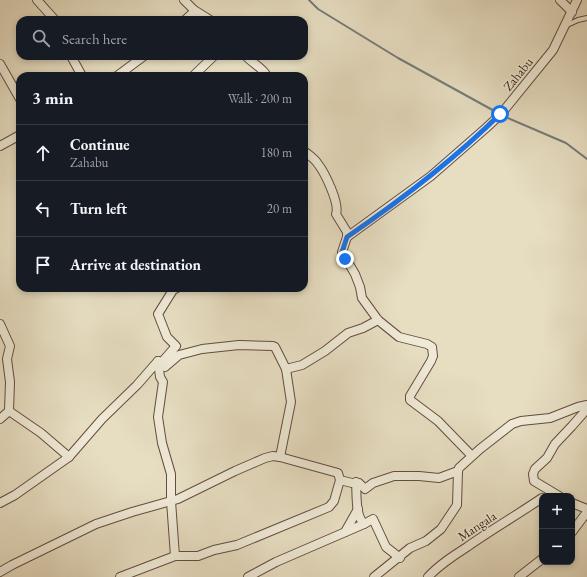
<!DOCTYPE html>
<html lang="en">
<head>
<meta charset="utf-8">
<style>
	body { margin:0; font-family:"EB Garamond",serif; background:#20242c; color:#f1f3f6 }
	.controls { position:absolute; right:12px; bottom:12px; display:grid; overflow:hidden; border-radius:8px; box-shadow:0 2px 6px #0003 }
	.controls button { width:36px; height:36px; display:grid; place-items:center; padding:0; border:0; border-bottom:1px solid #363941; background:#171b24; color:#f1f3f6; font:20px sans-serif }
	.stop { position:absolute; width:12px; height:12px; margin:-9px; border:3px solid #1a73e8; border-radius:50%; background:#fff }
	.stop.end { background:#1a73e8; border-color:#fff; box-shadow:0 1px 4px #0008 }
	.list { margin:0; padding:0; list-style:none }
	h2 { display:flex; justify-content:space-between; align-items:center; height:52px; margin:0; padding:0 16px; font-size:17px }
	h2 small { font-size:13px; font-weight:400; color:#9ea1a6 }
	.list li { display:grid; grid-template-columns:26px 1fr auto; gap:12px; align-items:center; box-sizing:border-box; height:56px; padding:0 16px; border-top:1px solid #363941 }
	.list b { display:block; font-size:15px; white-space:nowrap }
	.list p { margin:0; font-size:13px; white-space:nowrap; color:#9ea1a6 }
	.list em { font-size:13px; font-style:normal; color:#9ea1a6 }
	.icon { flex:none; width:22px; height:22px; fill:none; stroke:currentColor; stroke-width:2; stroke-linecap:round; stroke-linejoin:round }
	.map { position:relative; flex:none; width:587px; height:577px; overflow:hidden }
	.search { position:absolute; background:#171b24; box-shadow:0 2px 6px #0003; left:16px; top:16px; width:292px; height:44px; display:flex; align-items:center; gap:10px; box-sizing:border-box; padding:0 14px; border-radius:12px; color:#9ea1a6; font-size:15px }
	.panel { position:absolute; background:#171b24; box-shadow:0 2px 6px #0003; left:16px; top:72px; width:292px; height:220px; border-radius:12px }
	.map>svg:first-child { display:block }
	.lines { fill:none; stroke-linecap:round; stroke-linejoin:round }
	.stream { stroke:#757b7a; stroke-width:2 }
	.service-casing { stroke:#644d3f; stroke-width:6 }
	.minor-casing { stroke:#644d3f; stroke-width:10 }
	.service { stroke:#efead7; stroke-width:4 }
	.minor { stroke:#efead7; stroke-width:8 }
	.route { stroke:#1a73e8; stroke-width:5 }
	.labels { text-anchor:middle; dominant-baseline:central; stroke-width:3; stroke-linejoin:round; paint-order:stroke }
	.street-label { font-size:13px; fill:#381d13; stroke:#efead7 }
</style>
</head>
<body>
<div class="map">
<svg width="587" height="577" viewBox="0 0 587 577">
	<rect width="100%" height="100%" fill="#e7dec2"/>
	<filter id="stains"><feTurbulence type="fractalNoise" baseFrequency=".005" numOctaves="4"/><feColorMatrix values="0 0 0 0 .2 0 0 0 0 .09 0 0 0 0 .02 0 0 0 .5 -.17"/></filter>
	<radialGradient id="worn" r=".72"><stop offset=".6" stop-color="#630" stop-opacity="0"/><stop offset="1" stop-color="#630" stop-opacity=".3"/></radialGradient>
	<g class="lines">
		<g class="stream">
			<path d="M309 0 318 9 398 58 498 113"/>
			<path d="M503 116 566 143 587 159"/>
		</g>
		<defs>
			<path id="service" d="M567 25 578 20 587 18"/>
			<g id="minor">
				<path d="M37 0 55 20"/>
				<path d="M184 0 194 10 210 20"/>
				<path d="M560 0 572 12"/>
				<path d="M185 20 195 11"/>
				<path d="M71 56 82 76"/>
				<path d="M246 56C253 64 262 67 267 76"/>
				<path d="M0 64 20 99"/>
				<path d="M117 76 144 56"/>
				<path d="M193 76 214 56"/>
				<path d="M0 146 20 135"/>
				<path d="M304 151C309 155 315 159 318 164 325 173 340 204 336 214L347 232V237L342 252 355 274 360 287 362 298 378 320 399 337 427 344 432 347 433 356 431 361 410 396V400L438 421 472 456"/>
				<path d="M347 237 431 176 486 128 501 114 553 50 577 0"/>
				<path d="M177 288 173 290 158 314 167 337 176 346 162 362 165 367 179 355 202 349 239 345 273 346 275 347 286 369 291 402 280 457"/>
				<path d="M0 324 10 346 7 359 10 382 9 411"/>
				<path d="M158 361 160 377 163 382 158 417 162 443 171 474V501L175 556"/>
				<path d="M286 369 302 365 325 351 348 333 363 328 378 320"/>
				<path d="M9 411 41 433 69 457"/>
				<path d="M0 419 9 411"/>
				<path d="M340 480 352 483H359L365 489 373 483 394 476H419L439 478 458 471"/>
				<path d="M356 482C357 495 355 515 364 524L373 519 386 547 400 558"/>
				<path d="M559 496 534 481 533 474 535 469 547 458 555 444 572 426 587 409"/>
				<path d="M0 503 15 495 69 457 102 419 137 385 158 361"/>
				<path d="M572 503 587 509"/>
				<path d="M345 532 358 509"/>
				<path d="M572 532 587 512"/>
				<path d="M0 572 12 565 96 524 132 512 178 499 235 471 265 458 273 456 280 457 338 473 340 480 334 501 329 507 237 545 214 550 198 556H175L120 577"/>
				<path d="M248 577 276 562 364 524"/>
				<path d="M374 577 410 548 426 541 441 529 457 505 458 471 459 468 480 449 512 424 521 421 550 418 578 407 587 405"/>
				<path d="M428 577C439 565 453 556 467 547 491 530 517 515 542 498"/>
				<path d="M519 577 542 559"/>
			</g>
		</defs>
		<use href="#service" class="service-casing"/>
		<use href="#minor" class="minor-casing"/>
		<use href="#service" class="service"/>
		<use href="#minor" class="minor"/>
	</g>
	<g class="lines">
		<path class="route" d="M345 259 342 252 347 237C401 200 454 160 500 114"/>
	</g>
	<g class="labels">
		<g class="street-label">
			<text transform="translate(518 74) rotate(-51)">Zahabu</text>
			<text transform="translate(477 526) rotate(-33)">Mangala</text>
		</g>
	</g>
	<rect width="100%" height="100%" filter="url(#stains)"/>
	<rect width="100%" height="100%" fill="url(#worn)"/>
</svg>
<div class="controls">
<button>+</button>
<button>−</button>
</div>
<div class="stop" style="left:500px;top:114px"></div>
<div class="stop end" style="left:345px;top:259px"></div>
<div class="search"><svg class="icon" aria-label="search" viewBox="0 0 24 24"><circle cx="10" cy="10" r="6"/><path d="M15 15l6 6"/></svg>Search here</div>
<section class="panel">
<h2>3 min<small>Walk · 200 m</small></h2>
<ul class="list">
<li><svg class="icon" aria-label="ahead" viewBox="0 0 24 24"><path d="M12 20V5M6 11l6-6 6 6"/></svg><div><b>Continue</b><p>Zahabu</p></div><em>180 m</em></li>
<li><svg class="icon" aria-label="left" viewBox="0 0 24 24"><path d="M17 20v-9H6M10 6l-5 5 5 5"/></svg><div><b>Turn left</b></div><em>20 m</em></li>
<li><svg class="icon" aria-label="arrive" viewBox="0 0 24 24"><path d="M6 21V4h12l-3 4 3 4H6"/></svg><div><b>Arrive at destination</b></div></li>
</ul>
</section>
</div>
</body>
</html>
